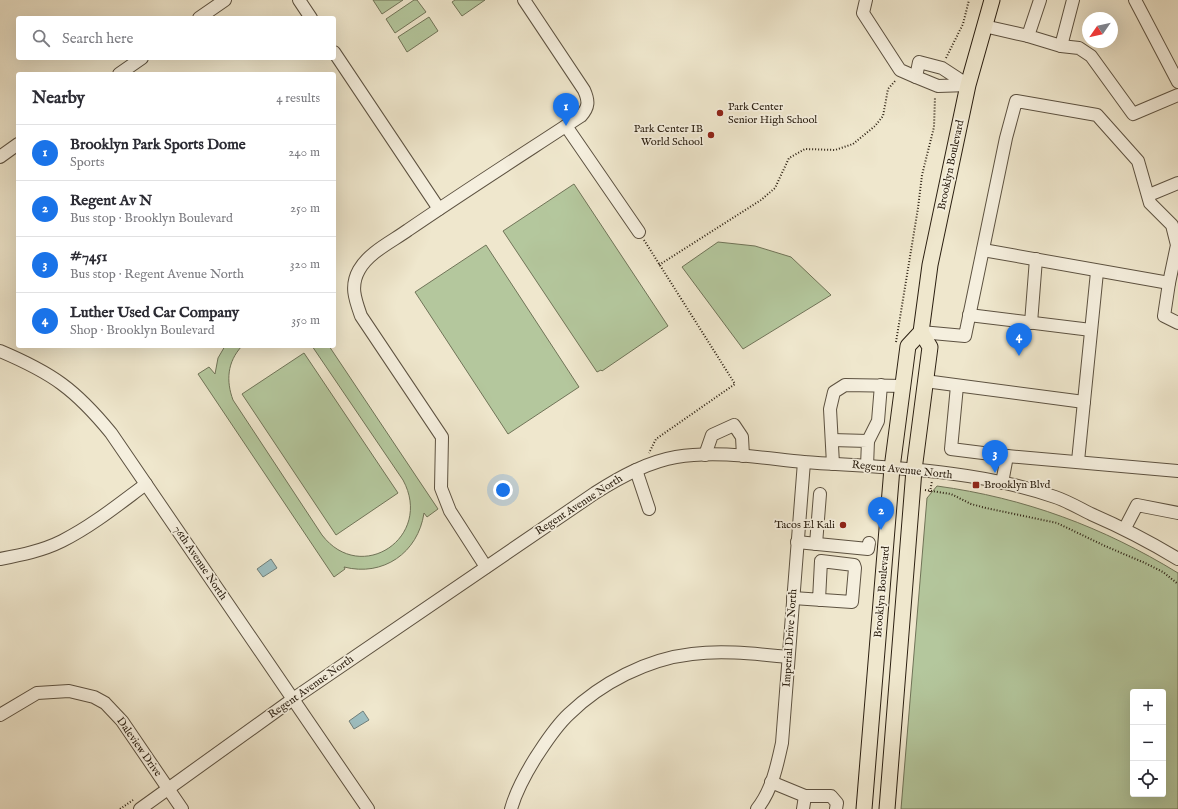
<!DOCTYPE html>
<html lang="en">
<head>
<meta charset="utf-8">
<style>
	body { margin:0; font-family:"IM FELL English",serif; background:#f2f2f3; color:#2b2b33 }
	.controls { position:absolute; right:12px; bottom:12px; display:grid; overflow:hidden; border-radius:4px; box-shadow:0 4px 16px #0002 }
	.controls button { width:36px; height:36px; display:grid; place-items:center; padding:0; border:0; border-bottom:1px solid #e1e1e2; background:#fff; color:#2b2b33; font:20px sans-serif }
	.compass { position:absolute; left:1082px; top:12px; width:36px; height:36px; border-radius:50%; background:#fff; box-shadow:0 4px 16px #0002; rotate:236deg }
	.you { position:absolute; left:503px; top:490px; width:14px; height:14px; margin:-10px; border:3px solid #fff; border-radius:50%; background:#1a73e8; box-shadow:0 0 0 6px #1a73e833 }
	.badge { display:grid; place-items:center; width:26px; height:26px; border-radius:50%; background:#1a73e8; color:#fff; font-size:13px; font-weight:700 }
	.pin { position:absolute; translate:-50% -33px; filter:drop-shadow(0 1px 2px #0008) }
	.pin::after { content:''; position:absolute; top:21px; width:14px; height:12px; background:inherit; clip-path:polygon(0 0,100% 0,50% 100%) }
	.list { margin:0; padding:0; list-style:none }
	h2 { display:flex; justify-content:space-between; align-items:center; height:52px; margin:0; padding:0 16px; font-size:17px }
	h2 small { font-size:13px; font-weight:400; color:#7c7c81 }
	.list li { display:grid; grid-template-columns:26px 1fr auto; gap:12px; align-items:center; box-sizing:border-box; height:56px; padding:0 16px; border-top:1px solid #e1e1e2 }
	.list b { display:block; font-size:15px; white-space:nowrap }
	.list p { margin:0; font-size:13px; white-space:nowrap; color:#7c7c81 }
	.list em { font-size:13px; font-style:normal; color:#7c7c81 }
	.icon { flex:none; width:22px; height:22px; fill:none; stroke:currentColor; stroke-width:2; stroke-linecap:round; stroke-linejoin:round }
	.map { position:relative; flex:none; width:1178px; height:809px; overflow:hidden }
	.search { position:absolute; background:#fff; box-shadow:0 4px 16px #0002; left:16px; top:16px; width:320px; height:44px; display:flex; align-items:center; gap:10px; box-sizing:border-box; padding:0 14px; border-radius:4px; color:#7c7c81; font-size:15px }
	.panel { position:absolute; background:#fff; box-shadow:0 4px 16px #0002; left:16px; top:72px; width:320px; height:276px; border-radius:4px }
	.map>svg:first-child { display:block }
	.green { fill:#b4c79d; stroke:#707458; fill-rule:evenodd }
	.water { fill:#9dbec0; stroke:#707f7a }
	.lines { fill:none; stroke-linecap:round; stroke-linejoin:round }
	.minor-casing { stroke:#5d5241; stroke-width:14 }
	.major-casing { stroke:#2c2012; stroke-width:17 }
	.path { stroke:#2c2012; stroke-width:2; stroke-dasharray:1 2; stroke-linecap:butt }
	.minor { stroke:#f5efde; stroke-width:12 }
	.major { stroke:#efe7cd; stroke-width:15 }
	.poi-dot { fill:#8f2418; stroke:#f5efde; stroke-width:1.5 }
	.labels { text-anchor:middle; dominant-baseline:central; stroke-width:3.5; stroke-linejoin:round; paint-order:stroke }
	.poi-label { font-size:11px; fill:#2c2012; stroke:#f5efde; text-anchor:start }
	.street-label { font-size:11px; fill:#2c2012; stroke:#f5efde }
</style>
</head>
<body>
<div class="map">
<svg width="1178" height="809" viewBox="0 0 1178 809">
	<rect width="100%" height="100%" fill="#efe7cd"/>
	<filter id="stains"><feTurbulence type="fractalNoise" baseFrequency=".005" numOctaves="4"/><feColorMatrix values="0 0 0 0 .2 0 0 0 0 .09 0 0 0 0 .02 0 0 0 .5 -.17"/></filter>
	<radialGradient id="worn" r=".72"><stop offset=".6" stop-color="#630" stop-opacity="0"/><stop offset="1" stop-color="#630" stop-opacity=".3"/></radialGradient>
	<g class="green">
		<path d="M373 0H403L382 14Z"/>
		<path d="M414 0H417L426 12 395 33 386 19Z"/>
		<path d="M455 0H485L462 16 452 2Z"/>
		<path d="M429 17 438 31 407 52 398 37Z"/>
		<path d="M574 184 668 326 602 371 601 370 597 372 503 231Z"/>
		<path d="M718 242 755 246 791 257 831 295 743 349 682 267Z"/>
		<path d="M486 245 579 387 508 434 415 292Z"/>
		<path d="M225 346H242C227 362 226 381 233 400L322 535C361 586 434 537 403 480L312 346H329L438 509 427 517 424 513C418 553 383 577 344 567L345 569 334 577 198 374 209 367 215 374 218 358Z"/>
		<path d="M304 353 398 493 336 535 242 394Z"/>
		<path d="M937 486C1025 498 1103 527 1178 573V809H901L927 498ZM1133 692H1163V794H1133Z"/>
	</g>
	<g class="water">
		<path d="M271 559 277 568 263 577 257 569Z"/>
		<path d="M363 711 369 720 354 729 349 721Z"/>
	</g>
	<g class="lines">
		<defs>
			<g id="minor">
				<path d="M299 0 311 18"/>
				<path d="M866 0 863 13 900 70 916 77"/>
				<path d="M1040 0 1028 36 1061 46 1073 0"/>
				<path d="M1135 0 1178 82"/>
				<path d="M199 18 225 0"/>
				<path d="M984 26 1028 36"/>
				<path d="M1061 46 1079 48 1091 56 1133 114 1178 95"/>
				<path d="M334 52 439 209"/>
				<path d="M919 62 942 68 968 85 938 86 916 77Z"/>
				<path d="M119 74 142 58"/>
				<path d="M566 126 639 232"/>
				<path d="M0 157 18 144"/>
				<path d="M1149 195 1178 183"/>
				<path d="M983 250 1169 283"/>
				<path d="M969 315 1091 330"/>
				<path d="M1031 323 1036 259"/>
				<path d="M921 332 965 336 1006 138 1016 101 1097 115 1138 161 1150 203 1172 225 1177 245 1169 283 1164 316 1178 323"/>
				<path d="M0 351C52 373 75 389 111 433L368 809"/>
				<path d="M925 381 1084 402"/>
				<path d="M957 386 951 449 1007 456 1178 471"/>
				<path d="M832 440 868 441 867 466"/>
				<path d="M868 441 878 421 881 385"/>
				<path d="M705 455 712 435 734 425 742 437 743 456"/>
				<path d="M1078 461 1097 272"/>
				<path d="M833 464 830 409 834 392 845 385 904 386"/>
				<path d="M636 470 649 509"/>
				<path d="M1002 483 1007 456"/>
				<path d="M1125 528 1137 505 1178 513"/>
				<path d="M797 542 868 549 869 543"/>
				<path d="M816 544 820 494"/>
				<path d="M0 559C21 555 42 551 62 541 92 526 119 504 146 484"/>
				<path d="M486 567 450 511 441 488 442 437 361 316C355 299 350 286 359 270 369 252 393 241 408 230 465 191 523 154 581 116 589 107 589 101 584 90L524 0"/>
				<path d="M793 598 852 602 855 568 854 565 821 561 819 600"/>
				<path d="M0 715 37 693 69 691 94 697 105 703 122 721 182 809"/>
				<path d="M771 782 805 796 803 809"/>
				<path d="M805 796H831L837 803 836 809"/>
				<path d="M140 809 293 699 595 493C620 477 647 462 676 457 718 450 762 458 804 462 888 468 975 469 1055 497 1067 501 1079 508 1091 514 1121 527 1150 542 1178 559"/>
				<path d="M511 809C516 791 526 773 536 757 546 742 555 727 569 714 601 683 647 659 692 654 724 650 756 654 788 657"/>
				<path d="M757 809C772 790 777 766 782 743L804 462"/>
			</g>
			<g id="major">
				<path d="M864 809 892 468 908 346 921 332 930 265 968 85 992 0"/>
				<path d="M887 809 914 470 930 347 921 332"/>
			</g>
		</defs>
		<use href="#minor" class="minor-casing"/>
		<use href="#major" class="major-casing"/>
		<g class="path">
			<path d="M946 58 963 24 969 0"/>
			<path d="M644 240 735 384 656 439 649 453"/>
			<path d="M659 265 761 200 775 188 789 158 805 149 835 150 853 144 875 126 883 116 888 89 896 80"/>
			<path d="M896 342 918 208 922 175 934 127 935 97"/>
			<path d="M925 490 951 494 971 504 986 508 1057 523 1105 546 1145 563 1163 572 1178 584"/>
			<path d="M930 492 932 481"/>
			<path d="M120 809 133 800"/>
		</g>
		<use href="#minor" class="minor"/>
		<use href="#major" class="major"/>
	</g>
	<g class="poi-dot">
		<circle cx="720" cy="113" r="4"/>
		<circle cx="711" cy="135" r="4"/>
		<rect x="972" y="481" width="8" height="8" rx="2"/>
		<circle cx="843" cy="525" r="4"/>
	</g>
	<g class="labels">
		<g class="poi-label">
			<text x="728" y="107">Park Center<tspan x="728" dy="13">Senior High School</tspan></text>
			<text x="703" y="129" text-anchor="end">Park Center IB<tspan x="703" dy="13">World School</tspan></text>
			<text x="984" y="485">Brooklyn Blvd</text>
			<text x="835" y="525" text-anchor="end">Tacos El Kali</text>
		</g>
		<g class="street-label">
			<text transform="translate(951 165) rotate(-78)">Brooklyn Boulevard</text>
			<text transform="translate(902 470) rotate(6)">Regent Avenue North</text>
			<text transform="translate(579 505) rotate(-33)">Regent Avenue North</text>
			<text transform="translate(200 563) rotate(56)">76th Avenue North</text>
			<text transform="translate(882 592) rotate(-85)">Brooklyn Boulevard</text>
			<text transform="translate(790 638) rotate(-86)">Imperial Drive North</text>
			<text transform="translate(311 687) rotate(-35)">Regent Avenue North</text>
			<text transform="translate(139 747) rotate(55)">Daleview Drive</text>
		</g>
	</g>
	<rect width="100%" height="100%" filter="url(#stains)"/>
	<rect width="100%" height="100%" fill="url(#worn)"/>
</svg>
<div class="controls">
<button>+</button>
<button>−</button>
<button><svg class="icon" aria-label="locate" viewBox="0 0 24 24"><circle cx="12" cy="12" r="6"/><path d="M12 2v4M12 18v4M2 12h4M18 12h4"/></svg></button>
</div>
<svg class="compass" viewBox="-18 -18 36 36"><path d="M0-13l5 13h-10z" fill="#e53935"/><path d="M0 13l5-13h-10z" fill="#7c7c81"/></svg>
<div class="you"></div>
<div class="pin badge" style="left:566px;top:126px">1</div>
<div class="pin badge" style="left:881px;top:530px">2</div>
<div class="pin badge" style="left:995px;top:473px">3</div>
<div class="pin badge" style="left:1019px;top:356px">4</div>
<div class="search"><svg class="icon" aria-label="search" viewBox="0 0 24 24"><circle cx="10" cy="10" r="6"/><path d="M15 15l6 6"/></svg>Search here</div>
<section class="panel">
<h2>Nearby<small>4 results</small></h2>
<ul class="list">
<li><span class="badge">1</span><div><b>Brooklyn Park Sports Dome</b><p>Sports</p></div><em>240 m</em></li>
<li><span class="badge">2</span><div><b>Regent Av N</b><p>Bus stop · Brooklyn Boulevard</p></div><em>250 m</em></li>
<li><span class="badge">3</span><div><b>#7451</b><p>Bus stop · Regent Avenue North</p></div><em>320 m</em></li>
<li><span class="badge">4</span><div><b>Luther Used Car Company</b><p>Shop · Brooklyn Boulevard</p></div><em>350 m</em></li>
</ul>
</section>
</div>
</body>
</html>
